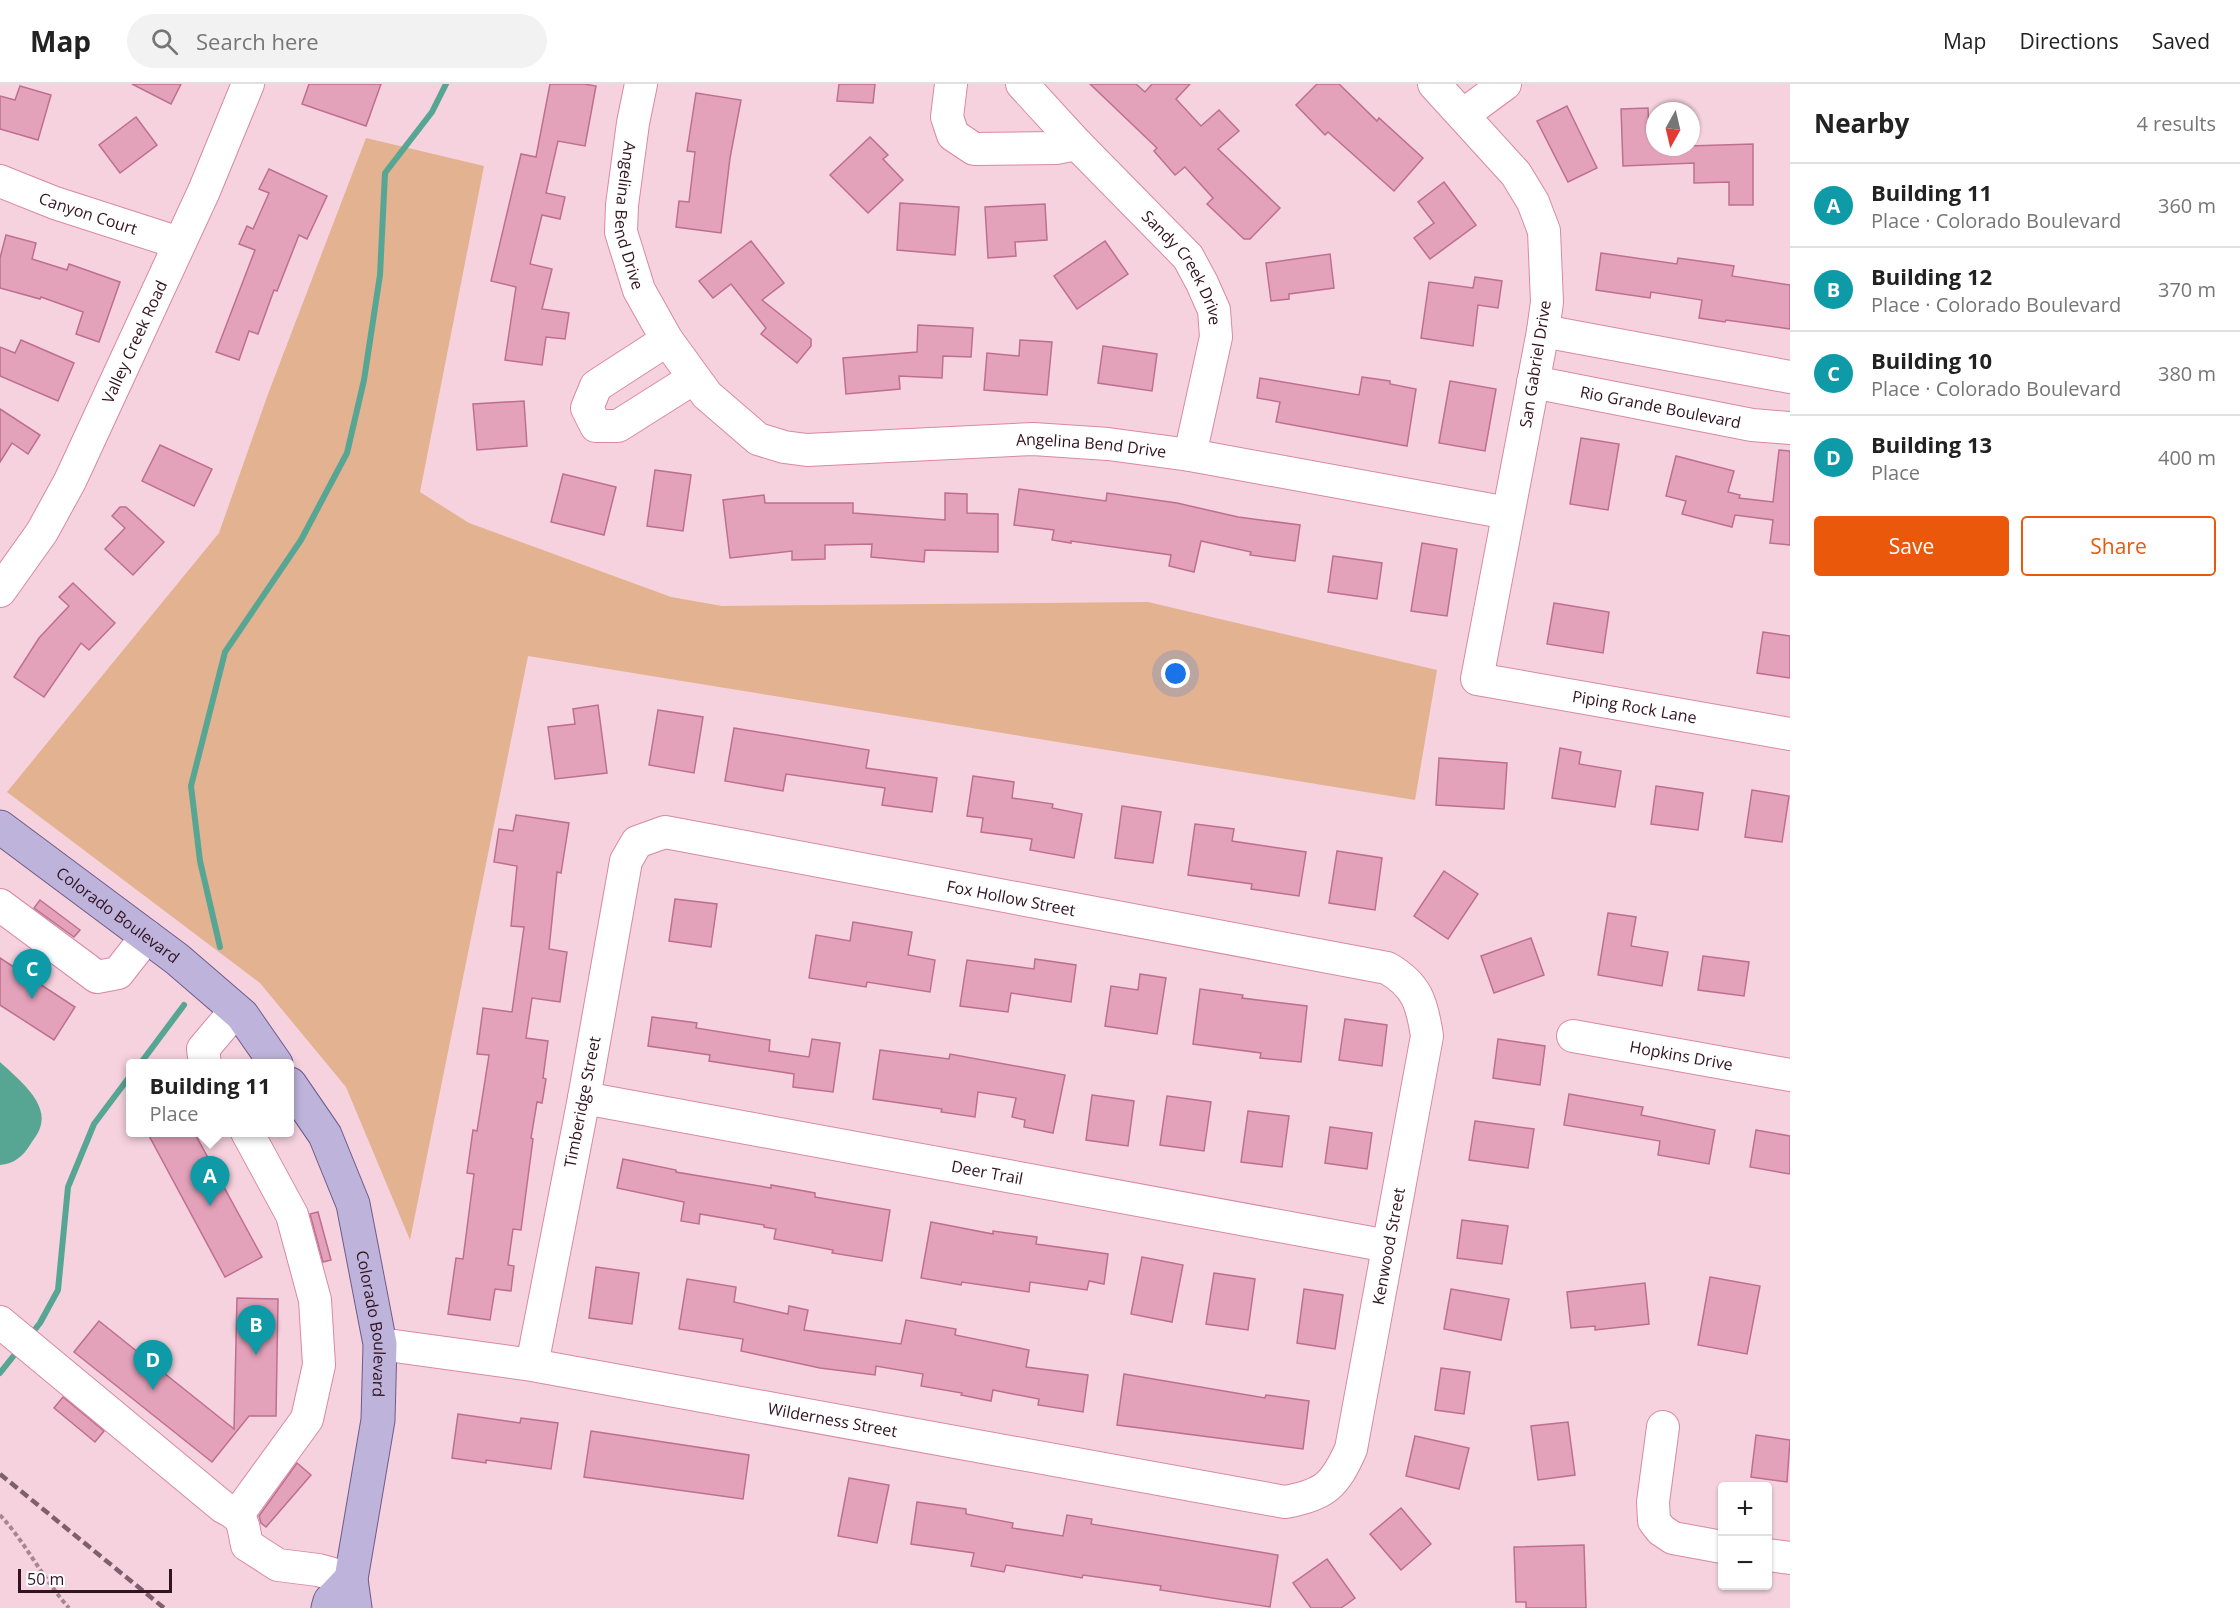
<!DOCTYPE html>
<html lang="en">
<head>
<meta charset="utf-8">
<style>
	body { margin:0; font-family:"Open Sans",sans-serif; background:#f2f2f2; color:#222 }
	.controls { position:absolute; right:18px; bottom:18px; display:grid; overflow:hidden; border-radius:6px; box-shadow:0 2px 4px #0004 }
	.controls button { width:54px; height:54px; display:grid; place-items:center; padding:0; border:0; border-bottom:2px solid #e0e0e0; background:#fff; color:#222; font:30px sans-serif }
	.compass { position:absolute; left:1646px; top:18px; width:54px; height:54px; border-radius:50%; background:#fff; box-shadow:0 2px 4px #0004; rotate:188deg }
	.scale { position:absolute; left:18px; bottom:15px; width:154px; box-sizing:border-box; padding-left:6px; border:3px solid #321320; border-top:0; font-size:16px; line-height:21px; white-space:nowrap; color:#321320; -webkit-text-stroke:4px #fefefe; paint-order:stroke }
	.you { position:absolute; left:1176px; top:590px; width:21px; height:21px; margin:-15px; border:4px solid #fff; border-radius:50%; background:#1a73e8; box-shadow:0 0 0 9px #1a73e833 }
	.badge { display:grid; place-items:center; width:39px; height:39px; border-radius:50%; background:#ea580c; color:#fff; font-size:20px; font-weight:700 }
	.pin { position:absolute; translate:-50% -50px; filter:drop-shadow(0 2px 3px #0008) }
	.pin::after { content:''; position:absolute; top:32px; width:21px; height:18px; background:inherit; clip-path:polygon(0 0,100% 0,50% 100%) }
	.popup { position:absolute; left:126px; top:975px; width:168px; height:78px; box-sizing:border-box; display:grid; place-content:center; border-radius:6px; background:#fff; filter:drop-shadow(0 2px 4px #0005); font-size:20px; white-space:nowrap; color:#767676 }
	.popup b { font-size:22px; color:#222 }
	.popup::after { content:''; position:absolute; left:50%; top:100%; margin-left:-12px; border:12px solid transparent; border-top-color:#fff }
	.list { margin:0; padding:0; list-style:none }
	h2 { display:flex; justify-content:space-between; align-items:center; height:78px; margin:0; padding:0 24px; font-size:26px }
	h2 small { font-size:20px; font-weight:400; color:#767676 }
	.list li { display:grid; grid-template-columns:39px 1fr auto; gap:18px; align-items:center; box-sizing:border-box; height:84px; padding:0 24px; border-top:2px solid #e0e0e0 }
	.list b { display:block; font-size:22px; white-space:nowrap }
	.list p { margin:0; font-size:20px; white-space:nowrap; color:#767676 }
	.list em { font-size:20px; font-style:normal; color:#767676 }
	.actions { display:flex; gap:12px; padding:18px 24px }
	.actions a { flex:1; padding:14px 0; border:2px solid #ea580c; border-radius:6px; text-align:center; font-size:21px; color:#ea580c }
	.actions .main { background:#ea580c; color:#fff }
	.icon { flex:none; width:33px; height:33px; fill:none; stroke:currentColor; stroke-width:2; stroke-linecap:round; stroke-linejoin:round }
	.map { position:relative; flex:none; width:1790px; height:1524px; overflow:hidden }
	header { display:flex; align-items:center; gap:36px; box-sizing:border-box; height:84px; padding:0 30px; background:#fff; border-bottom:2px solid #e0e0e0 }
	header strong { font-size:28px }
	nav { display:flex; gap:33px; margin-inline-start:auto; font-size:21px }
	.search { width:420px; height:54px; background:#f2f2f2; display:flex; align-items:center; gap:15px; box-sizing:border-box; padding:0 21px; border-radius:33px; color:#767676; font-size:22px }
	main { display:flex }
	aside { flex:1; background:#fff }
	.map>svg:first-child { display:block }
	.green { fill:#e3b290 }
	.water { fill:#57a693 }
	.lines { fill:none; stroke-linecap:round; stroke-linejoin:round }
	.stream { stroke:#57a693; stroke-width:6 }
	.building { fill:#e4a2ba; stroke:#be6f8e; stroke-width:1.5 }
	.minor-casing { stroke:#d988a7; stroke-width:34 }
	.major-casing { stroke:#705a8a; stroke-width:35 }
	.path { stroke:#a78692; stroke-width:4; stroke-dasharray:4.5 3; stroke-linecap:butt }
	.minor { stroke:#fff; stroke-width:32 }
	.major { stroke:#beb3db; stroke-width:33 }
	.rail { stroke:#805f6c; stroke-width:4.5; stroke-dasharray:9 4.5; stroke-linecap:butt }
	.labels { text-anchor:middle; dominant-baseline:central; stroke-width:6; stroke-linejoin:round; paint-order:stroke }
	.street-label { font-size:16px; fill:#321320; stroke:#fefefe }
</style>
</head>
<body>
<header>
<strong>Map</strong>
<div class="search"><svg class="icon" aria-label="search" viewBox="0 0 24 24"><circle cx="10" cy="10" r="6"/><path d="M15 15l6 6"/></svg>Search here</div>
<nav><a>Map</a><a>Directions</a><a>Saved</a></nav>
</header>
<main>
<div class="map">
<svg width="1790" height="1524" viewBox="0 0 1790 1524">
	<rect width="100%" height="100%" fill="#f5d2de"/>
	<path class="green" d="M366 54 484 82 420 408 469 439 671 513 722 522 1148 518 1437 586 1415 716 528 572 410 1156 346 1003 260 899 7 708 219 449 268 310Z"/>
	<path class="water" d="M0 978C16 993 50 1019 40 1044 38 1050 33 1056 30 1061 23 1072 14 1080 0 1081Z"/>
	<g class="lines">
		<g class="stream">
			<path d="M220 863 200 777 191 702 225 568 301 456 347 369 364 296 380 191 385 89 432 28 446 0"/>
			<path d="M140 980 184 921"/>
			<path d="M29 1253 40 1239 58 1206 68 1103 94 1040 130 992"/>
			<path d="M0 1289 19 1265"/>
		</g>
	</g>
	<g class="building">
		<path d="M132 0H181L171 20Z"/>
		<path d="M309 0H381L366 42 302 20Z"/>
		<path d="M550 0H584L596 2 585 62 558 57 546 109 565 113 560 135 542 131 530 180 552 185 542 225 569 229 565 255 546 253 542 281 505 276 516 203 491 197 521 70 536 73Z"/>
		<path d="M839 0H875L873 19 837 17Z"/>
		<path d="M1090 0H1136L1145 8 1152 0H1190L1176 15 1201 42 1219 26 1239 47 1218 65 1280 124 1250 155H1244L1207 120 1213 114 1185 83 1175 91 1154 67 1157 64Z"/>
		<path d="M1317 0H1339L1377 37 1379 34 1423 74 1394 107 1328 48 1325 51 1296 21Z"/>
		<path d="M20 2 51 11 38 56 0 45V12L15 16Z"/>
		<path d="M696 9 741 16 730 74 721 149 676 143 679 117 689 118 695 68 687 67Z"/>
		<path d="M1567 22 1597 84 1568 98 1537 37Z"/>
		<path d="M1648 24 1649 45 1655 44V63L1753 60V121H1729V98L1694 99V79L1623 82 1621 25Z"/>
		<path d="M136 33 157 61 120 89 99 61Z"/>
		<path d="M870 53 888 71 883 75 903 96 868 129 830 91Z"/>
		<path d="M269 85 327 112 307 155 299 151 277 207 274 206 258 250 249 247 239 276 216 268 255 166 239 160 247 142 253 145 269 109 259 105Z"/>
		<path d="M1444 98 1476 141 1430 175 1414 154 1434 139 1418 118Z"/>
		<path d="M900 119 959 123 955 171 897 166Z"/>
		<path d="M1045 120 1047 156 1015 158 1016 172 988 174 985 123Z"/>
		<path d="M6 151 36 159 32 175 67 186 69 180 120 198 99 258 76 250 83 228 41 213 40 215 0 204V174Z"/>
		<path d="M751 157 784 199 762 216 811 255V262L797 279 761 250 766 244 731 200 713 214 699 197Z"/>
		<path d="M1105 157 1128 190 1077 225 1054 192Z"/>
		<path d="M1601 169 1677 180 1678 174 1734 182 1732 192 1790 201V245L1726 236 1725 238 1699 234 1702 216 1651 208 1650 214 1596 206Z"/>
		<path d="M1330 170 1334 204 1289 210V215L1271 217 1266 179Z"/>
		<path d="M1475 193 1502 197 1498 224 1478 221 1473 262 1421 254 1429 198 1473 204Z"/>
		<path d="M918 241 973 244 971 273 943 272 942 294 899 292 900 305 846 310 843 274 917 268Z"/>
		<path d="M21 256 74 279 58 317 0 292V263L15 269Z"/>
		<path d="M1020 256 1052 258 1047 311 984 306 987 269 1019 272Z"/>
		<path d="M1103 262 1157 270 1152 307 1098 299Z"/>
		<path d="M1362 293 1390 297V300L1416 305 1407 362 1276 338 1280 318 1257 314 1260 294 1359 311Z"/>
		<path d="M1450 297 1496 305 1485 367 1439 359Z"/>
		<path d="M524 317 527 362 477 366 473 320Z"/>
		<path d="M0 325 40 351 28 370 12 359 0 378Z"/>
		<path d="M1581 354 1619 360 1608 426 1570 420Z"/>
		<path d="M160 361 212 385 194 422 142 397Z"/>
		<path d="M1779 366 1790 367V461L1770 459 1773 436 1735 431 1732 443 1682 430 1686 417 1666 412 1676 372 1734 387 1728 408 1740 411 1739 414 1773 418Z"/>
		<path d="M655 386 691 391 683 447 647 442Z"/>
		<path d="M563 390 616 403 604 451 551 438Z"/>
		<path d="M1019 405 1106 417 1107 409 1177 419 1238 433 1300 441 1295 477 1250 471 1251 468 1201 457 1194 488 1169 482 1171 471 1071 457V459L1052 456 1054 446 1014 441Z"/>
		<path d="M945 409 967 410V429L998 430V468L925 466 924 478 871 473 872 460 825 461V475L792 476V467L730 474 723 416 764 411 765 419H853V429L945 436Z"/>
		<path d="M120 423H126L164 458 133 491 105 465 125 444 112 432Z"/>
		<path d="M1422 459 1457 465 1447 532 1411 527Z"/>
		<path d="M1333 472 1382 479 1377 515 1328 508Z"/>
		<path d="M73 499 115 539 89 566 81 559 44 613 14 593 39 554 69 522 59 513Z"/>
		<path d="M1554 519 1609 528 1603 569 1547 560Z"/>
		<path d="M1763 548 1790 552V594L1757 589Z"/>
		<path d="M598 621 607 689 555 695 548 643 575 640 573 625Z"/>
		<path d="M658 626 703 633 694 689 649 681Z"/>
		<path d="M734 644 869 666 866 684 937 694 932 728 882 721 885 704 786 690 783 707 725 697Z"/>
		<path d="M1560 664 1581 668 1579 680 1621 687 1615 723 1552 714Z"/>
		<path d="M1439 674 1507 679 1504 725 1436 721Z"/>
		<path d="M973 692 1014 698 1012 714 1053 720 1052 724 1082 730 1074 774 1030 766 1032 755 981 748 983 734 967 732Z"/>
		<path d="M1656 702 1703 709 1698 746 1651 740Z"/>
		<path d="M1752 706 1789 712 1782 758 1745 753Z"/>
		<path d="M1122 722 1161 728 1153 779 1115 774Z"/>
		<path d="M516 731 569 739 561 789 557 788 549 865 567 868 560 918 532 914 526 954 548 957 543 994 546 995 542 1019 537 1018 531 1054 533 1055 521 1146 513 1145 508 1181 514 1182 511 1207 495 1205 490 1236 448 1230 456 1174 463 1175 474 1090 467 1089 473 1046 477 1047 489 971 477 970 483 924 512 928 524 843 511 842 517 782 494 778 499 745 513 747Z"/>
		<path d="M1195 740 1234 745 1232 757 1306 768 1299 812 1251 805 1252 800 1188 791Z"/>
		<path d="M1337 767 1382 774 1375 826 1329 819Z"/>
		<path d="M1444 787 1478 810 1448 855 1414 832Z"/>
		<path d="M675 815 717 820 711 863 669 857Z"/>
		<path d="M40 816 80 846 74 853 34 824Z"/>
		<path d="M1608 829 1636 833 1631 862 1668 868 1662 902 1598 891Z"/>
		<path d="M853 838 912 848 908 871 935 876 930 908 867 898 866 903 809 894 816 851 850 857Z"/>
		<path d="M1531 854 1544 891 1494 909 1481 872Z"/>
		<path d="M1703 872 1749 878 1744 912 1698 906Z"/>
		<path d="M0 874 75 923 54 956 0 921Z"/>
		<path d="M1035 875 1076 881 1071 918 1011 909 1008 928 960 922 967 876 1034 885Z"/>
		<path d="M1140 890 1166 894 1157 950 1105 942 1111 902 1138 906Z"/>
		<path d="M1200 905 1243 911 1242 914 1307 922 1301 978 1260 974 1261 969 1193 960Z"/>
		<path d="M652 933 697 939 696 944 770 956 769 967 809 973 812 955 840 959 833 1008 793 1003 794 990 709 977 710 971 648 962Z"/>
		<path d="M1345 935 1387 941 1382 982 1339 976Z"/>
		<path d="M1498 955 1545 962 1540 1001 1493 994Z"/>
		<path d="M880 966 949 975 950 970 1065 991 1053 1049 1024 1043 1025 1036 1012 1033 1016 1014 978 1008 975 1033 941 1028 942 1025 873 1015Z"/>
		<path d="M1569 1010 1643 1023 1641 1031 1715 1046 1709 1080 1658 1071 1660 1057 1564 1041Z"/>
		<path d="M1092 1011 1134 1017 1128 1062 1086 1056Z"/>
		<path d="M1167 1012 1211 1018 1204 1067 1160 1061Z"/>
		<path d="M1248 1027 1289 1032 1282 1083 1241 1078Z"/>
		<path d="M1475 1037 1534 1045 1528 1084 1469 1076Z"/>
		<path d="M1330 1043 1372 1049 1367 1085 1325 1079Z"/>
		<path d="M1756 1046 1790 1052V1090L1750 1083Z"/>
		<path d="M147 1048H194L262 1173 225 1193Z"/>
		<path d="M623 1075 676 1086V1088L771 1104V1101L815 1109V1113L890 1126 882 1177 832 1169 833 1166 774 1155 776 1145 764 1143V1141L700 1130 699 1140 681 1137 684 1118 617 1104Z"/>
		<path d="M318 1128 331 1176 323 1178 310 1130Z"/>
		<path d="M1462 1136 1508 1142 1502 1180 1457 1174Z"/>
		<path d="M931 1138 993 1150V1147L1037 1153 1036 1160 1108 1170 1104 1200 1089 1197 1087 1206 1030 1198 1029 1208 962 1198 961 1201 921 1194Z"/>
		<path d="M1142 1173 1183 1181 1172 1238 1131 1230Z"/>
		<path d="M596 1183 639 1189 632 1240 589 1234Z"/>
		<path d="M1214 1189 1255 1195 1248 1246 1206 1240Z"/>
		<path d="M1710 1193 1760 1202 1747 1270 1698 1261Z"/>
		<path d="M687 1195 736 1203 734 1218 788 1230 789 1222 808 1226 804 1246 901 1260 906 1236 956 1245 955 1251 1029 1266 1026 1283 1088 1291 1083 1328 1038 1321 1039 1315 993 1306 991 1317 961 1311 962 1309 921 1302 923 1290 876 1282 875 1291 820 1284 741 1267 743 1255 679 1245Z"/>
		<path d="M1645 1199 1649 1240 1595 1246V1242L1571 1244 1567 1208Z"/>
		<path d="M1304 1205 1343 1211 1335 1265 1297 1259Z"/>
		<path d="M1451 1205 1509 1215 1501 1256 1444 1245Z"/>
		<path d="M237 1214 278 1215 276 1332H249L212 1378 74 1268 99 1237 234 1345Z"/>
		<path d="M1441 1284 1470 1288 1464 1330 1435 1326Z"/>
		<path d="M1124 1290 1265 1314 1266 1311 1309 1317 1303 1365 1117 1341Z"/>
		<path d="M63 1313 104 1347 95 1358 54 1324Z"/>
		<path d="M458 1330 520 1339 521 1334 558 1339 551 1385 486 1376V1379L452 1374Z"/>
		<path d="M1568 1338 1575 1391 1538 1396 1531 1342Z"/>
		<path d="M591 1347 749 1371 743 1415 584 1393Z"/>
		<path d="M1756 1351 1790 1356 1787 1398 1751 1393Z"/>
		<path d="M1415 1352 1469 1364 1459 1405 1406 1392Z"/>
		<path d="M297 1379 311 1391 266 1443 261 1439 259 1432Z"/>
		<path d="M849 1394 889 1401 877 1459 838 1452Z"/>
		<path d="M917 1418 966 1425V1430L1013 1439 1012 1444 1063 1452 1067 1431 1092 1435 1091 1440 1278 1471 1270 1523 1160 1506 1161 1502 1083 1491 1082 1494 1006 1481 1004 1488 971 1482 974 1469 911 1460Z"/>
		<path d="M1401 1424 1431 1460 1401 1486 1370 1450Z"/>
		<path d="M1584 1461 1586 1524H1526V1518H1516L1514 1463Z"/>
		<path d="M1327 1475 1355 1514 1341 1524H1311L1293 1499Z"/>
	</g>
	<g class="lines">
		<defs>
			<g id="minor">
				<path id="s1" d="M641 0 633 39 622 121 621 148 639 206 667 256 707 311 758 355 784 363 807 366 1033 355 1108 360 1190 371 1508 429"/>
				<path d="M951 0 947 33 953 51 974 65 1056 64 1077 60"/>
				<path id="s2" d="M1022 0 1077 60 1188 173 1202 199 1214 226 1216 253 1190 371"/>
				<path id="s3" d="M1434 0 1516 90 1533 118 1544 147 1547 218 1543 247 1477 595 1790 650"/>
				<path d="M1463 31 1505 0"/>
				<path id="s4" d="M0 97 55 119 179 159"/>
				<path d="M1543 247 1790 293"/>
				<path d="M667 256 596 302 587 324 596 342H618L694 294"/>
				<path id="s5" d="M1533 298 1752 341 1790 344"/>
				<path id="s6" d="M0 507 42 448 70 397 204 107 248 0"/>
				<path d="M0 821 97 893 118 889 147 852"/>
				<path id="s7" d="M1573 952 1790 991"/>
				<path d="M205 980 203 965 236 926"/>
				<path id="s8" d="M584 1014 1388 1162"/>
				<path d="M0 1238 223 1423C245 1434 242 1438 247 1461L278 1481 318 1486 351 1495"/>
				<path id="s9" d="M380 1260 532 1281 1285 1418C1325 1411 1335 1401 1351 1365L1427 952C1422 919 1417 901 1387 884L665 748 637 758 626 777 584 1014 532 1281"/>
				<path d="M1663 1343 1653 1418 1654 1437 1661 1446 1673 1454 1722 1463"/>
				<path d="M238 1430 307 1335 319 1281 315 1216 292 1131 247 1048"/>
				<path d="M1768 1471 1790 1474"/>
			</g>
			<g id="major">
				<path id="s10" d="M0 743 177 875 242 931 276 980"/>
				<path id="s11" d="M290 1000 325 1051 353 1120 380 1260 378 1336 351 1495 355 1524"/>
				<path d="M328 1524 330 1517 351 1495"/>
			</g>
		</defs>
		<use href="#minor" class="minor-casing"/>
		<use href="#major" class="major-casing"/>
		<path class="path" d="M0 1431C26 1459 43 1495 69 1524"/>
		<use href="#minor" class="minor"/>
		<use href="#major" class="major"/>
		<path class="rail" d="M0 1390 164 1524"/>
	</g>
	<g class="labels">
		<g class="street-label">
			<text stroke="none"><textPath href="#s4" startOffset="94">Canyon Court</textPath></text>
			<text stroke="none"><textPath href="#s1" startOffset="134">Angelina Bend Drive</textPath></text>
			<text stroke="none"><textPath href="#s2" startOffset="246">Sandy Creek Drive</textPath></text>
			<text stroke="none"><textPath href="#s6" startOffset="284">Valley Creek Road</textPath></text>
			<text transform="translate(1535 280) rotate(-81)">San Gabriel Drive</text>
			<text stroke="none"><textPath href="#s5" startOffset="130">Rio Grande Boulevard</textPath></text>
			<text stroke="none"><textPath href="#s1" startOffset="738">Angelina Bend Drive</textPath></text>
			<text stroke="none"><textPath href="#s3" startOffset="800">Piping Rock Lane</textPath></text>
			<text transform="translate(1011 814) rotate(11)">Fox Hollow Street</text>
			<text stroke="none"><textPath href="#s10" startOffset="147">Colorado Boulevard</textPath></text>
			<text stroke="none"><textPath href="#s7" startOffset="110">Hopkins Drive</textPath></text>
			<text transform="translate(582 1018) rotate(-79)">Timberidge Street</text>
			<text stroke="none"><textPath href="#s8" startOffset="410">Deer Trail</textPath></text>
			<text stroke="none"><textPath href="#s9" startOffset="1215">Kenwood Street</textPath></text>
			<text stroke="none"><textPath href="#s11" startOffset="258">Colorado Boulevard</textPath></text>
			<text stroke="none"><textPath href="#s9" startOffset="459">Wilderness Street</textPath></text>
		</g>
	</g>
</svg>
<div class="controls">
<button>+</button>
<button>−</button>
</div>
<svg class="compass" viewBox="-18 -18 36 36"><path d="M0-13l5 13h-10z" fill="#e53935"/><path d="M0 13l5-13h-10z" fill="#767676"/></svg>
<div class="scale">50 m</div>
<div class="you"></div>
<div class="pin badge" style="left:210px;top:1122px;background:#0f9aa8">A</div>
<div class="popup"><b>Building 11</b>Place</div>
<div class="pin badge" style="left:256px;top:1271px;background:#0f9aa8">B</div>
<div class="pin badge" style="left:32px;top:915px;background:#0f9aa8">C</div>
<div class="pin badge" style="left:153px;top:1306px;background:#0f9aa8">D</div>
</div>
<aside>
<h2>Nearby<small>4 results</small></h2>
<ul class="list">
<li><span class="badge" style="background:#0f9aa8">A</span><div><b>Building 11</b><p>Place · Colorado Boulevard</p></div><em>360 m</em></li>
<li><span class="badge" style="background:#0f9aa8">B</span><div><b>Building 12</b><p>Place · Colorado Boulevard</p></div><em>370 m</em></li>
<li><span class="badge" style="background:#0f9aa8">C</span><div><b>Building 10</b><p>Place · Colorado Boulevard</p></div><em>380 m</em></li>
<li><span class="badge" style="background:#0f9aa8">D</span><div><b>Building 13</b><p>Place</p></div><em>400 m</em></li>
</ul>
<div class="actions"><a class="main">Save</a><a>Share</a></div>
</aside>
</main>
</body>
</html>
